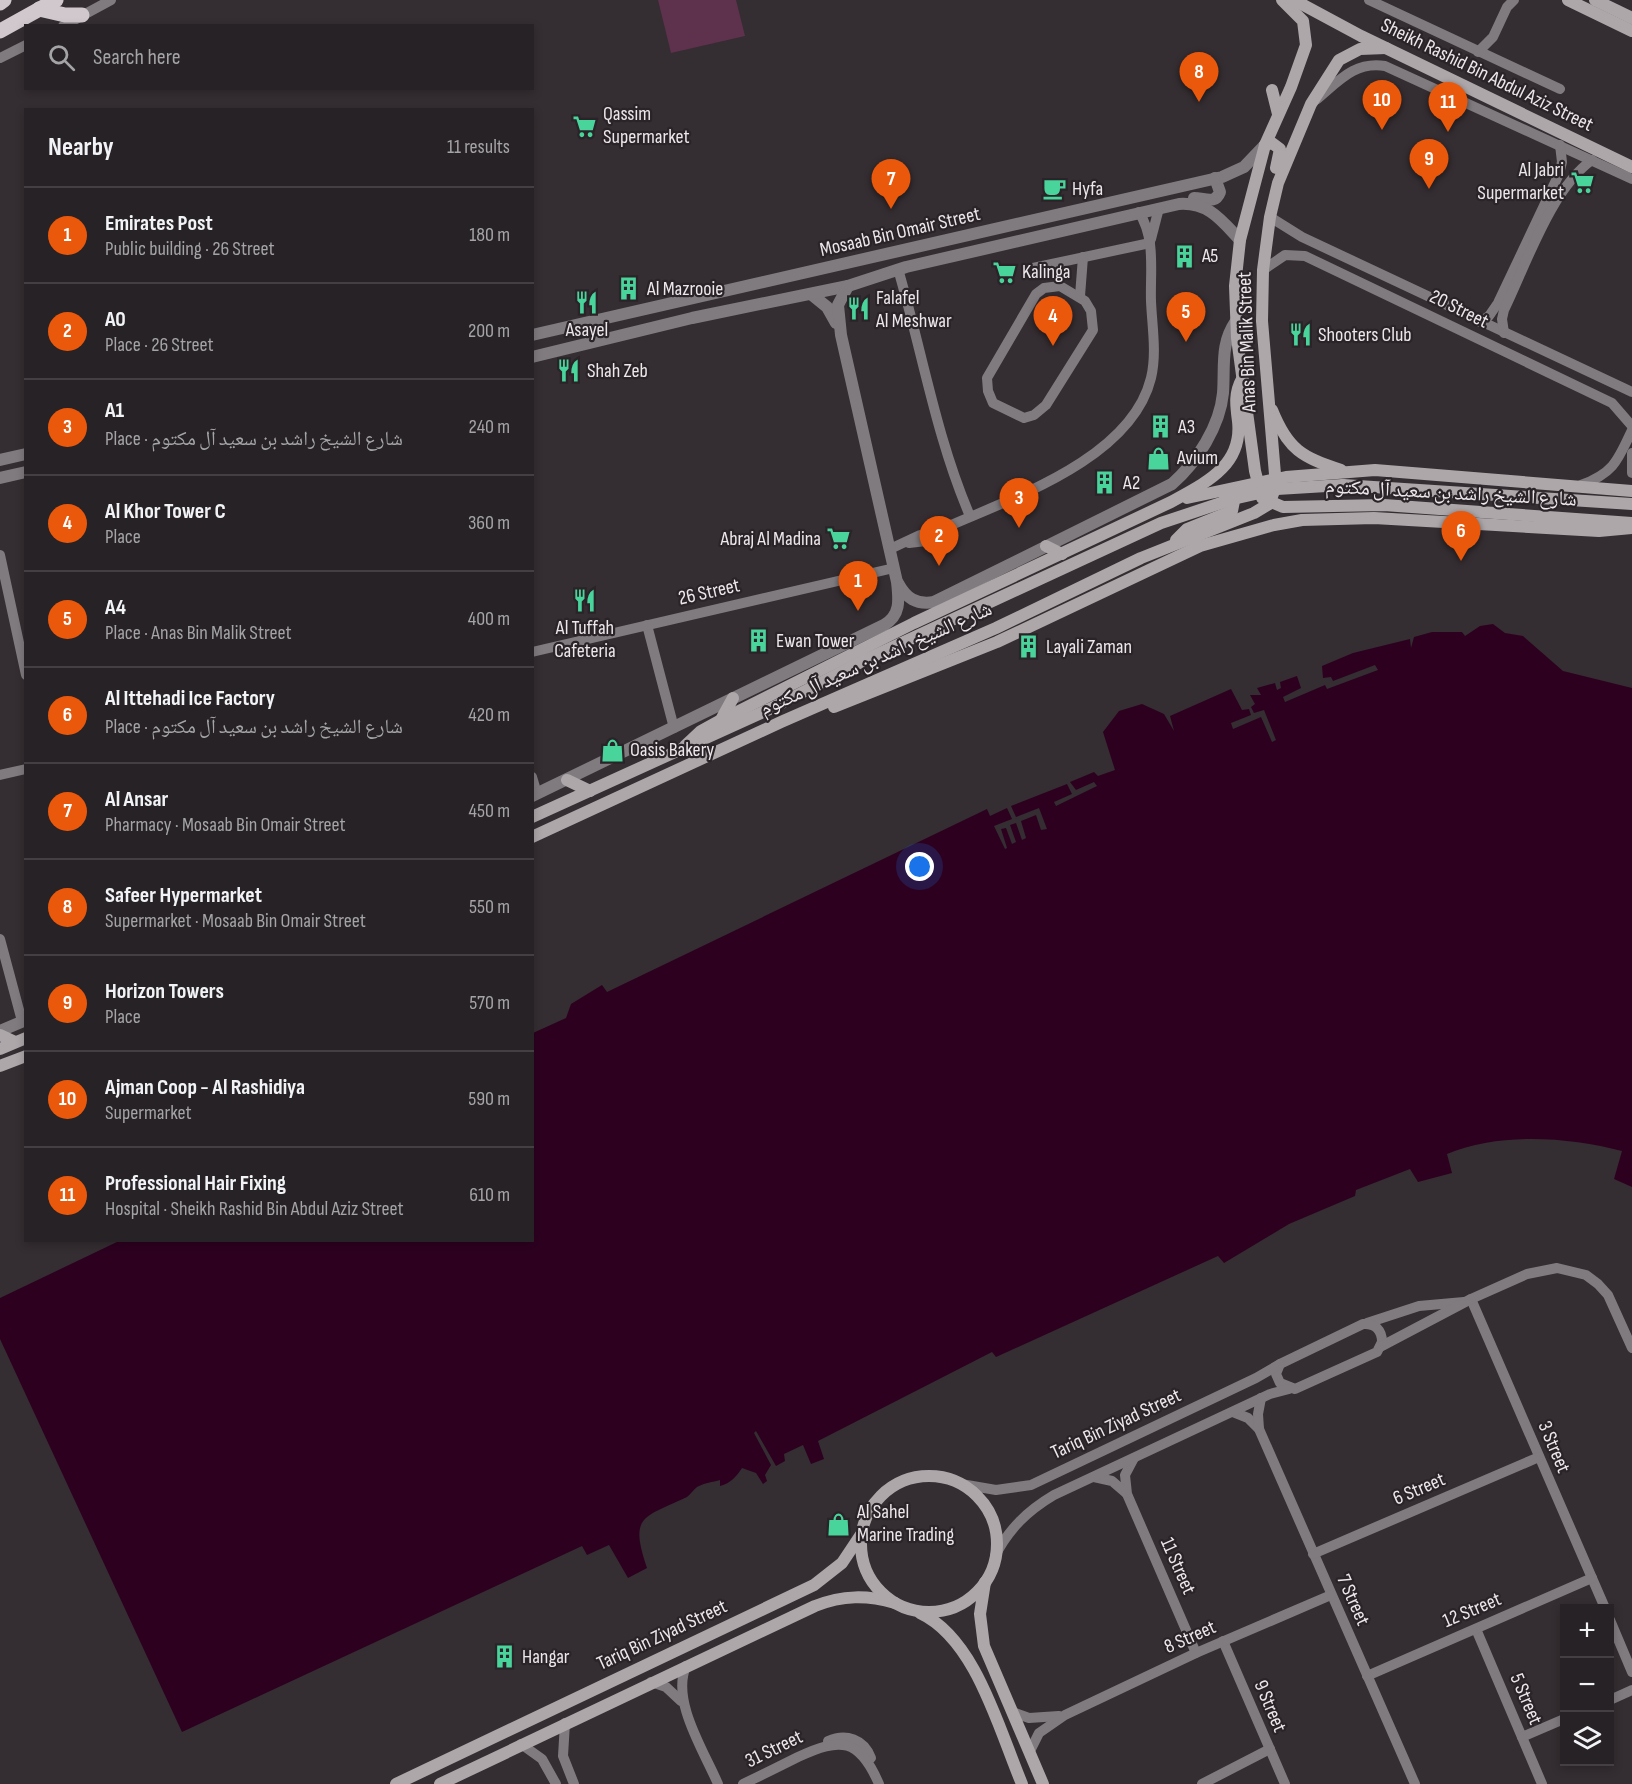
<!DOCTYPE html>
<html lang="en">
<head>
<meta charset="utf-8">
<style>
	body { margin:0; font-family:"Sofia Sans Condensed","Noto Naskh Arabic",sans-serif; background:#332f32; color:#f1f3f6 }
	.controls { position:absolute; right:18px; bottom:18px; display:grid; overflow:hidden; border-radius:0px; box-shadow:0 3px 9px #0003 }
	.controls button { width:54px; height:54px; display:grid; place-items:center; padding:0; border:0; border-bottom:2px solid #433f42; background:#272225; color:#f1f3f6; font:30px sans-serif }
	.you { position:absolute; left:920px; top:867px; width:21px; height:21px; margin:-15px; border:4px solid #fff; border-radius:50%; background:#1a73e8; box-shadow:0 0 0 9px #1a73e833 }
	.badge { display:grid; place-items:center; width:39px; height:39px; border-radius:50%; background:#ea580c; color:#fff; font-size:20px; font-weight:700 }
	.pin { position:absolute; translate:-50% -50px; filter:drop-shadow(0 2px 3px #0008) }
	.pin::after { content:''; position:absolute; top:32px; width:21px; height:18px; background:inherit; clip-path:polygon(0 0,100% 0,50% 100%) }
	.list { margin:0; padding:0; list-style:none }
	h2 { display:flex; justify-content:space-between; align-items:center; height:78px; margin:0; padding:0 24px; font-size:26px }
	h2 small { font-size:20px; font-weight:400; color:#a4a4a7 }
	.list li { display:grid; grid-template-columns:39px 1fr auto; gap:18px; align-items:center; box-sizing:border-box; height:96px; padding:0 24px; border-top:2px solid #433f42 }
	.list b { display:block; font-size:22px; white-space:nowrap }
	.list p { margin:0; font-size:20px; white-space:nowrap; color:#a4a4a7 }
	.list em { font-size:20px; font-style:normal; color:#a4a4a7 }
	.icon { flex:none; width:33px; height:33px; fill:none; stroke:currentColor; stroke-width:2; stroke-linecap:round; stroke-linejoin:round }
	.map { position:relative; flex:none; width:1632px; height:1784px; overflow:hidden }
	.search { position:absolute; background:#272225; box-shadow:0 3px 9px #0003; left:24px; top:24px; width:510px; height:66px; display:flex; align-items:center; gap:15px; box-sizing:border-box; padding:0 21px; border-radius:0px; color:#a4a4a7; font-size:22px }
	.panel { position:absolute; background:#272225; box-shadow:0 3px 9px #0003; left:24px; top:108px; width:510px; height:1134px; border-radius:0px }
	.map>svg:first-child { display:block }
	.green { fill:#5e314d }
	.water { fill:#2d0020 }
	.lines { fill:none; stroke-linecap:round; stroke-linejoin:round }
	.minor { stroke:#7f7b7e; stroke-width:10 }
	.tertiary { stroke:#7f7b7e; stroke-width:12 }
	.secondary { stroke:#ada7aa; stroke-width:12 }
	.primary { stroke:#d0c8cc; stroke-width:15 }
	.secondary-bridge { stroke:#ada7aa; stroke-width:12 }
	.labels { text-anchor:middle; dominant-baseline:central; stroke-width:4.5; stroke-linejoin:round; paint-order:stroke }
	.street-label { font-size:20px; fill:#ece7ea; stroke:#2a2327 }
	.poi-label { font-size:20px; fill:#ece7ea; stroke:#2a2327; text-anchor:start }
</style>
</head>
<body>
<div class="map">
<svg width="1632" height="1784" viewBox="0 0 1632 1784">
	<rect width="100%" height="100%" fill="#342d31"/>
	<path class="green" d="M658 0H736L745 36 671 53Z"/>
	<path class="water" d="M1493 624 1505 633 1523 636 1563 671 1632 688V1187L1614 1179 1622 1151C1568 1137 1500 1132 1447 1154L1452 1173 1418 1182 1410 1169 1356 1190 1355 1196 1289 1224 1224 1263 1218 1256 996 1357 992 1352 818 1441 824 1459 811 1464 803 1445 784 1454 785 1461 776 1466 756 1431 754 1433 771 1465 765 1475 767 1481 763 1484 756 1473 742 1468C736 1477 731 1483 720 1486V1480C713 1482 704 1483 697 1487 693 1490 691 1494 687 1497 643 1518 629 1515 647 1568L628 1578 609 1545 587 1555 582 1546 182 1732 0 1339V1298L119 1241 532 1240 533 1033 566 1018 571 1004 602 985 607 992 987 809 990 816 1007 808 1012 819 994 826 1005 849 1007 848 1001 829 1006 828 1012 844 1016 842 1010 825 1016 823 1022 840 1026 838 1021 821 1036 815 1041 830 1047 829 1039 808 1016 817 1011 806 1067 784 1072 794 1054 802 1056 806 1097 786 1094 782 1076 790 1070 782 1094 772 1098 776 1115 770 1103 732 1119 711 1142 704 1164 714 1174 731 1170 716 1231 689 1242 710 1249 709 1251 715 1231 723 1233 729 1261 717 1272 742 1276 740 1264 710 1254 713 1251 707 1255 704 1250 695H1261L1257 688 1275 683 1277 690 1281 688 1280 682 1297 676 1301 688 1283 697 1285 702 1325 685 1327 689 1378 670 1375 665 1333 681 1331 677 1323 678 1322 666 1353 653 1410 639 1411 648 1414 637 1432 632H1462L1465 636 1480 626Z"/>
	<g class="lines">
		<g class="minor">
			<path d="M1369 0 1560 89"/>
			<path d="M63 26 111 0"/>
			<path d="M1478 52 1493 37 1507 7 1514 0"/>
			<path d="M0 58 26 45"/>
			<path d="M1316 100C1338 82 1354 61 1385 66L1632 179"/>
			<path d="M1270 217 1302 237 1632 392"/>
			<path d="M1151 239 1159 208"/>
			<path d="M1033 268 1150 243"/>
			<path d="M898 269C922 351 936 437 970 516"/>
			<path d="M1263 270 1285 255 1305 256 1612 403 1632 426"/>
			<path d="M1060 286 1085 301 1091 311 1093 330 1046 405 1034 415 1024 418 993 403 988 391 987 378 1036 294 1044 288Z"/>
			<path d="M1080 296 1083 257"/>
			<path d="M1480 322 1489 316 1498 303 1559 174 1562 162 1560 145"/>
			<path d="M1504 333 1502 319 1504 310C1526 265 1551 189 1592 160"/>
			<path d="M1632 453V473"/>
			<path d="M1581 485C1614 473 1618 460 1632 430"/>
			<path d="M909 543 926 541 940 530"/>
			<path d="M890 549 920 535 940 530C1009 499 1131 460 1151 378 1157 353 1152 326 1151 301 1150 271 1156 239 1139 212"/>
			<path d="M0 555 26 675"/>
			<path d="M647 625 674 728"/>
			<path d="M532 652 894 568"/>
			<path d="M0 775 26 769"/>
			<path d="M532 777 537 794"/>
			<path d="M0 939 22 1021"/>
			<path d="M1471 1299 1605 1608"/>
			<path d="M1367 1323 1419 1306 1464 1302"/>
			<path d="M1363 1324C1375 1323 1382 1330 1382 1342L1377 1352 1295 1389 1280 1383 1276 1374 1280 1364Z"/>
			<path d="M1380 1347 1471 1299 1527 1274 1557 1268 1586 1275 1598 1284 1608 1295 1632 1348"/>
			<path d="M1233 1412 1248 1418 1259 1429 1415 1784"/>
			<path d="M1259 1429 1258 1414 1261 1398"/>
			<path d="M1134 1458 1125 1475 1127 1494 1196 1653"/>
			<path d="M1094 1477 1112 1481 1126 1493"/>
			<path d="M961 1484 996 1490 1031 1485 1256 1378 1280 1364"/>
			<path d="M1313 1554 1539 1457"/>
			<path d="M995 1556C1009 1529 1027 1511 1054 1495L1270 1394 1289 1389"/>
			<path d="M1610 1620 1632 1672"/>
			<path d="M1476 1629 1542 1784"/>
			<path d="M1223 1641 1285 1784"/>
			<path d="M686 1666C671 1701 704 1751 718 1784"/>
			<path d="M1367 1676 1592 1578"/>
			<path d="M651 1682 666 1687 681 1701"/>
			<path d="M1610 1700 1632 1690"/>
			<path d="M1012 1712 1029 1718 1059 1716"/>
			<path d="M565 1723 563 1756 574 1784"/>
			<path d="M1522 1737 1564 1719"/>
			<path d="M828 1741C846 1733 864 1739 871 1758"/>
			<path d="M521 1744 542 1759 556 1784"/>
			<path d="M1030 1751 1039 1733 1065 1715 1196 1653 1331 1595"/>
			<path d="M743 1784C762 1775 780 1766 798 1757 841 1737 859 1738 879 1784"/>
			<path d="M1202 1784 1270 1749"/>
		</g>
		<g class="tertiary">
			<path d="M1194 198C1205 198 1215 205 1220 192L1215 178"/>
			<path d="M811 294 827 307 836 323"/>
			<path d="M532 335 1222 177 1244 167 1265 145"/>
			<path d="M532 357 692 318 848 286 906 267 1179 204C1209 202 1222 221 1240 240"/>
			<path d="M0 460 26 454"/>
			<path d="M0 478 26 472"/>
			<path d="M898 583C906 598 916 605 934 602L1172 484C1197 462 1220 426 1223 393 1225 366 1220 344 1236 321"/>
			<path d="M532 796 884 625C901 615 899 600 897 582L841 335 838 305 848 286"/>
			<path d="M0 1031 26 1020"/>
		</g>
		<g class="secondary">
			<path d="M1282 0 1303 21 1306 45 1291 87 1265 145 1240 240 1235 286 1237 338 1255 471 1262 498 1283 507 1384 505 1632 523"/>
			<path d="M1294 0 1361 36 1632 167"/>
			<path d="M1568 0 1632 31"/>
			<path d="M1595 0 1632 18"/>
			<path d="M1272 90 1278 114"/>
			<path d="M1265 145 1272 143 1280 149 1276 168"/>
			<path d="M1272 410C1288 450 1302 457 1341 470"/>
			<path d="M1343 485 1632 504"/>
			<path d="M1187 498 1286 477 1375 470 1632 491"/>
			<path d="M1176 540 1187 529 1232 511 1234 501 1224 494"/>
			<path d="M1046 546 1062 554"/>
			<path d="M834 707 997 642 1200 546 1274 525 1302 520 1374 518 1599 531 1632 528"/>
			<path d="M722 718 733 698"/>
			<path d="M685 746 701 731 721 720 914 623 1171 502C1205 483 1243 466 1238 421 1236 406 1234 393 1242 379"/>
			<path d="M567 780 590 791"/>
			<path d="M532 817 774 707"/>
			<path d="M532 837 781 722 996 628 1141 558 1254 513 1269 504 1276 486 1262 321 1263 270 1270 217 1278 183 1311 104 1339 60 1360 49 1386 48"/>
			<path d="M0 1035 15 1042"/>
			<path d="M0 1049 26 1038"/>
			<path d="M0 1066 26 1056"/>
			<circle cx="929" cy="1544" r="68"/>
			<path d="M985 1582 980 1614 984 1646 1043 1784"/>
			<path d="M920 1613C976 1639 999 1730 1022 1784"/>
			<path d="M396 1784 814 1585 842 1563 862 1533"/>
			<path d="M440 1784 815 1606C843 1595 867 1595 895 1603"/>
		</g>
		<g class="primary">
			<path d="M0 3 4 0"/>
			<path d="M39 9 65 15H82"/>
			<path d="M0 31 56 0"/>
		</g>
		<path class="secondary-bridge" d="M774 707 863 661 1161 523 1233 499 1277 489 1343 485"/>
	</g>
	<defs>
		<symbol id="supermarket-bare" viewBox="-9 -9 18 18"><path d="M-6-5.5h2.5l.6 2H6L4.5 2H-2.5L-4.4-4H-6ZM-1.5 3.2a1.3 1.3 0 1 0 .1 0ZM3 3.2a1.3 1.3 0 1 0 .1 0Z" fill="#49d49c" stroke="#2a2327" stroke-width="2.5" paint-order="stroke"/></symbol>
		<symbol id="cafe-bare" viewBox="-9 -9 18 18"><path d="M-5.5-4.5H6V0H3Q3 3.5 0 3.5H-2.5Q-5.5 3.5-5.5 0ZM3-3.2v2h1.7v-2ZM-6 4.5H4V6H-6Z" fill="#49d49c" stroke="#2a2327" stroke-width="2.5" paint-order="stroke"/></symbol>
		<symbol id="building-bare" viewBox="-9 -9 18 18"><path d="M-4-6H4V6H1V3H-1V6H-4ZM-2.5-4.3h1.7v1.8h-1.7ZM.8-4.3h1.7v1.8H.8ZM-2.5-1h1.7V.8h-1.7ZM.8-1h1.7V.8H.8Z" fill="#49d49c" stroke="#2a2327" stroke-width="2.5" paint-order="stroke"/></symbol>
		<symbol id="restaurant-bare" viewBox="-9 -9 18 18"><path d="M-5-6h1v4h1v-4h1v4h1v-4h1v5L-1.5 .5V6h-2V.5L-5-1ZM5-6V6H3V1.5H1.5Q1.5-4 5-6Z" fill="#49d49c" stroke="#2a2327" stroke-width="2.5" paint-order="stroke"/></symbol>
		<symbol id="shop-bare" viewBox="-9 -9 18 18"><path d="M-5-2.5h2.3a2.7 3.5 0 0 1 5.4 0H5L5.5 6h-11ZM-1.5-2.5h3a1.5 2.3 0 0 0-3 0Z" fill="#49d49c" stroke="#2a2327" stroke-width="2.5" paint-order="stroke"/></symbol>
	</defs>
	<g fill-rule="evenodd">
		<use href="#supermarket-bare" x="568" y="110" width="33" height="33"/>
		<use href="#supermarket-bare" x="1566" y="166" width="33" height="33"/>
		<use href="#cafe-bare" x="1038" y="172" width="33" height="33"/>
		<use href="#building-bare" x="1168" y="240" width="33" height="33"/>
		<use href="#supermarket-bare" x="988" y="256" width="33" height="33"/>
		<use href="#building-bare" x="612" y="272" width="33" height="33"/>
		<use href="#restaurant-bare" x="570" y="286" width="33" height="33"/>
		<use href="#restaurant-bare" x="842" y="292" width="33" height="33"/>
		<use href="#restaurant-bare" x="1284" y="318" width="33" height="33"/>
		<use href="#restaurant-bare" x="552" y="354" width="33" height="33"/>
		<use href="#building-bare" x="1144" y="410" width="33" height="33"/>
		<use href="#shop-bare" x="1142" y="442" width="33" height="33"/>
		<use href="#building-bare" x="1088" y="466" width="33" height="33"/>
		<use href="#supermarket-bare" x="822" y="522" width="33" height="33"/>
		<use href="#restaurant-bare" x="568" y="584" width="33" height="33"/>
		<use href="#building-bare" x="742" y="624" width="33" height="33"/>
		<use href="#building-bare" x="1012" y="630" width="33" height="33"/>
		<use href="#shop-bare" x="596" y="734" width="33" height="33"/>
		<use href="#shop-bare" x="822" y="1508" width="33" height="33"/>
		<use href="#building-bare" x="488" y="1640" width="33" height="33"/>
	</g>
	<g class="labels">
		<g class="street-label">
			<text transform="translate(1487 75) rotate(26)">Sheikh Rashid Bin Abdul Aziz Street</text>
			<text transform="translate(900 232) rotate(-13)">Mosaab Bin Omair Street</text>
			<text transform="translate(1459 309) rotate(26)">20 Street</text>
			<text transform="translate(1247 342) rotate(-92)">Anas Bin Malik Street</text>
			<text transform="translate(1451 493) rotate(3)">شارع الشيخ راشد بن سعيد آل مكتوم</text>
			<text transform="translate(709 592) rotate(-13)">26 Street</text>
			<text transform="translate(876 659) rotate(-24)">شارع الشيخ راشد بن سعيد آل مكتوم</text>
			<text transform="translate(1116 1424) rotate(-25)">Tariq Bin Ziyad Street</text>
			<text transform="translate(1554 1447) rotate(67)">3 Street</text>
			<text transform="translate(1419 1489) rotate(-23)">6 Street</text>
			<text transform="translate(1178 1566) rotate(66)">11 Street</text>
			<text transform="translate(1353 1600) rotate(66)">7 Street</text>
			<text transform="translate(1472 1610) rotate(-23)">12 Street</text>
			<text transform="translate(662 1635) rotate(-25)">Tariq Bin Ziyad Street</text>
			<text transform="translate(1190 1637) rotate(-24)">8 Street</text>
			<text transform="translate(1526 1699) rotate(67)">5 Street</text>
			<text transform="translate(1270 1706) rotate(67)">9 Street</text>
			<text transform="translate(774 1749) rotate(-26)">31 Street</text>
		</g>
		<g class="poi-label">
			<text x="603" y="114">Qassim<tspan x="603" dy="23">Supermarket</tspan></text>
			<text x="1564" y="170" text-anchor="end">Al Jabri<tspan x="1564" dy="23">Supermarket</tspan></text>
			<text x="1072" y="189">Hyfa</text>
			<text x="1202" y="256">A5</text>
			<text x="1022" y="272">Kalinga</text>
			<text x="647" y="289">Al Mazrooie</text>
			<text x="876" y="298">Falafel<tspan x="876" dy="23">Al Meshwar</tspan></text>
			<text x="587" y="330" text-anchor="middle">Asayel</text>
			<text x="1318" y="335">Shooters Club</text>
			<text x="587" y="371">Shah Zeb</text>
			<text x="1178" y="427">A3</text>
			<text x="1177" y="458">Avium</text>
			<text x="1123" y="483">A2</text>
			<text x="821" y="539" text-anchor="end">Abraj Al Madina</text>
			<text x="585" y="628" text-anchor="middle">Al Tuffah<tspan x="585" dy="23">Cafeteria</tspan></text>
			<text x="776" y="641">Ewan Tower</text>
			<text x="1046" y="647">Layali Zaman</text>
			<text x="630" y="750">Oasis Bakery</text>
			<text x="857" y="1512">Al Sahel<tspan x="857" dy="23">Marine Trading</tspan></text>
			<text x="522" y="1657">Hangar</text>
		</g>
	</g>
</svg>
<div class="controls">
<button>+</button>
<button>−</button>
<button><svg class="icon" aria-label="layers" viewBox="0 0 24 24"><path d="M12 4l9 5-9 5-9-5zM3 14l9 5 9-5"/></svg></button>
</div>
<div class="you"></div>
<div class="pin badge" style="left:858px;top:611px">1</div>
<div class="pin badge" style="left:939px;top:566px">2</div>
<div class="pin badge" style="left:1019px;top:528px">3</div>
<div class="pin badge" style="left:1053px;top:346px">4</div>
<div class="pin badge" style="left:1186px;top:342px">5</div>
<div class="pin badge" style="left:1461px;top:561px">6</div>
<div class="pin badge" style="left:891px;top:209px">7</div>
<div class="pin badge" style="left:1199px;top:102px">8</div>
<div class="pin badge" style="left:1429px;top:189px">9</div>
<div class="pin badge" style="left:1382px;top:130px">10</div>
<div class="pin badge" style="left:1448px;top:132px">11</div>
<div class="search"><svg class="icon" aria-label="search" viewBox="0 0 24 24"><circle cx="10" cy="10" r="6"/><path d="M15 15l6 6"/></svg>Search here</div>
<section class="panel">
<h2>Nearby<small>11 results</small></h2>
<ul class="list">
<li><span class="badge">1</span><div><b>Emirates Post</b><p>Public building · 26 Street</p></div><em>180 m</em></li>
<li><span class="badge">2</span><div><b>A0</b><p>Place · 26 Street</p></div><em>200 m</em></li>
<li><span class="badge">3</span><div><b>A1</b><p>Place · شارع الشيخ راشد بن سعيد آل مكتوم</p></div><em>240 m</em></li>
<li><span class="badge">4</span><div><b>Al Khor Tower C</b><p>Place</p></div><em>360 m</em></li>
<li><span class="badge">5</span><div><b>A4</b><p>Place · Anas Bin Malik Street</p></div><em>400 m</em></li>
<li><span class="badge">6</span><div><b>Al Ittehadi Ice Factory</b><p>Place · شارع الشيخ راشد بن سعيد آل مكتوم</p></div><em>420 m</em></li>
<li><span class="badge">7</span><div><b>Al Ansar</b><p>Pharmacy · Mosaab Bin Omair Street</p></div><em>450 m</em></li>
<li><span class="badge">8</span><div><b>Safeer Hypermarket</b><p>Supermarket · Mosaab Bin Omair Street</p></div><em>550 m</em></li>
<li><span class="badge">9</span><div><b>Horizon Towers</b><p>Place</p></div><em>570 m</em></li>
<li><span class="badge">10</span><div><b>Ajman Coop - Al Rashidiya</b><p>Supermarket</p></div><em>590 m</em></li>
<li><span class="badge">11</span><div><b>Professional Hair Fixing</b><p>Hospital · Sheikh Rashid Bin Abdul Aziz Street</p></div><em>610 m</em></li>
</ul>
</section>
</div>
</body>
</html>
